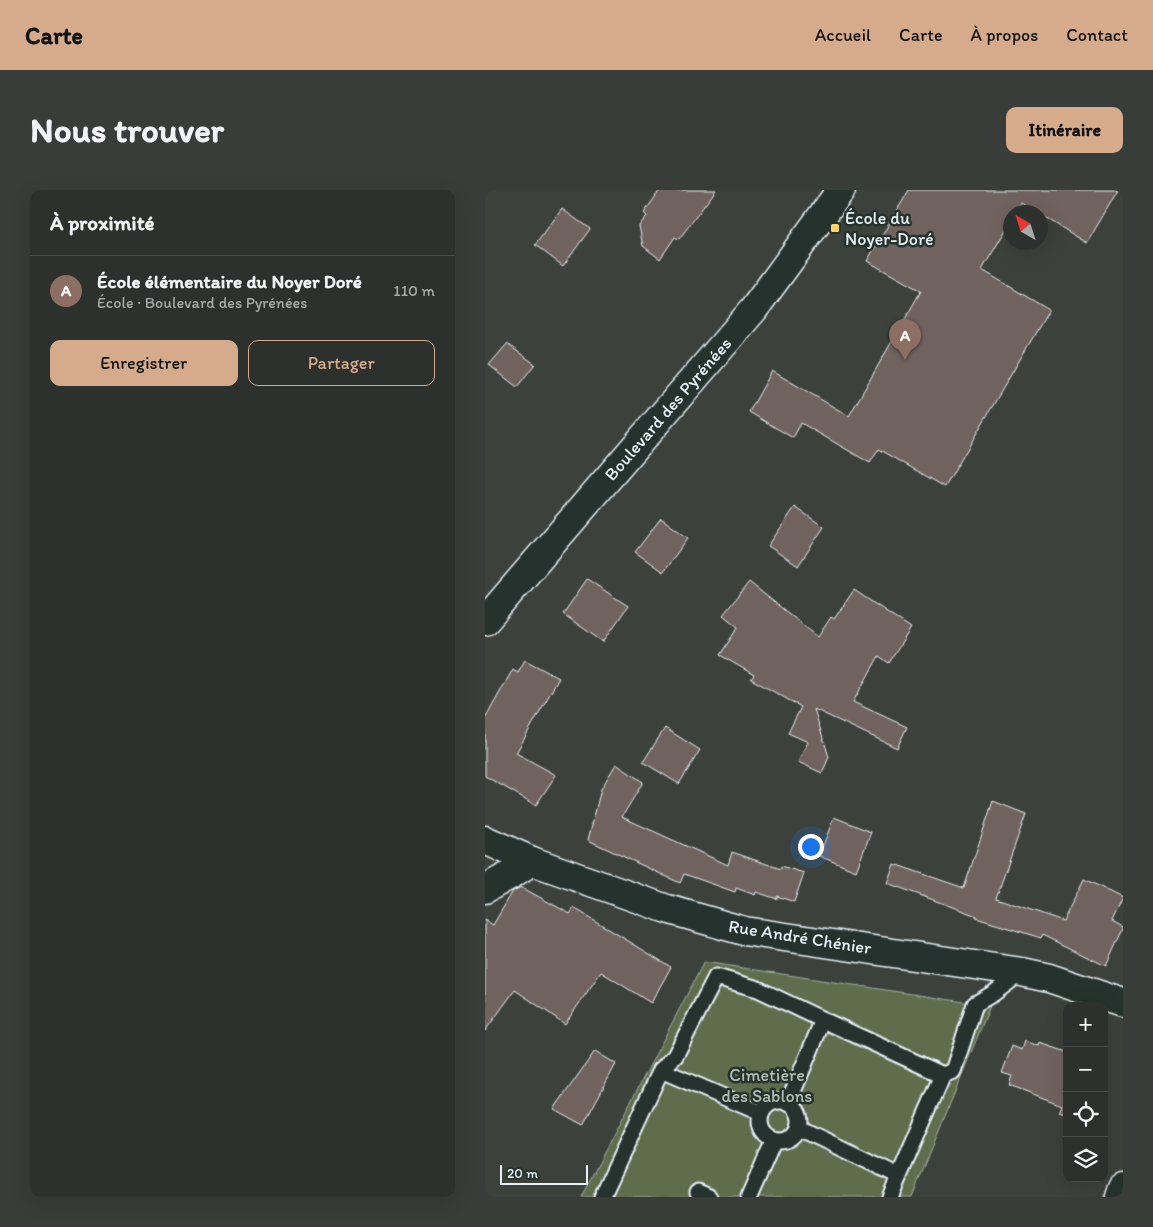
<!DOCTYPE html>
<html lang="fr">
<head>
<meta charset="utf-8">
<style>
	body { margin:0; font-family:Itim,sans-serif; background:#393d39; color:#f1f3f6 }
	.controls { position:absolute; right:15px; bottom:15px; display:grid; overflow:hidden; border-radius:10px; box-shadow:0 5px 20px #0002 }
	.controls button { width:45px; height:45px; display:grid; place-items:center; padding:0; border:0; border-bottom:1px solid #484c49; background:#2d312d; color:#f1f3f6; font:25px sans-serif }
	.compass { position:absolute; left:518px; top:15px; width:45px; height:45px; border-radius:50%; background:#2d312d; box-shadow:0 5px 20px #0002; rotate:321deg }
	.scale { position:absolute; left:15px; bottom:12px; width:88px; box-sizing:border-box; padding-left:5px; border:2px solid #e8f1f8; border-top:0; font-size:14px; line-height:18px; white-space:nowrap; color:#e8f1f8; -webkit-text-stroke:4px #26332d; paint-order:stroke }
	.you { position:absolute; left:325px; top:656px; width:18px; height:18px; margin:-12px; border:4px solid #fff; border-radius:50%; background:#1a73e8; box-shadow:0 0 0 8px #1a73e833 }
	.badge { display:grid; place-items:center; width:32px; height:32px; border-radius:50%; background:#d6ab8b; color:#fff; font-size:16px; font-weight:700 }
	.pin { position:absolute; translate:-50% -41px; filter:drop-shadow(0 1px 2px #0008) }
	.pin::after { content:''; position:absolute; top:26px; width:18px; height:15px; background:inherit; clip-path:polygon(0 0,100% 0,50% 100%) }
	.list { margin:0; padding:0; list-style:none }
	h2 { display:flex; justify-content:space-between; align-items:center; height:65px; margin:0; padding:0 20px; font-size:21px }
	h2 small { font-size:16px; font-weight:400; color:#a7a9aa }
	.list li { display:grid; grid-template-columns:32px 1fr auto; gap:15px; align-items:center; box-sizing:border-box; height:70px; padding:0 20px; border-top:1px solid #484c49 }
	.list b { display:block; font-size:19px; white-space:nowrap }
	.list p { margin:0; font-size:16px; white-space:nowrap; color:#a7a9aa }
	.list em { font-size:16px; font-style:normal; color:#a7a9aa }
	.actions { display:flex; gap:10px; padding:15px 20px }
	.actions a { flex:1; padding:11px 0; border:1px solid #d6ab8b; border-radius:10px; text-align:center; font-size:18px; color:#d6ab8b }
	.actions .main { background:#d6ab8b; color:#111 }
	.icon { flex:none; width:28px; height:28px; fill:none; stroke:currentColor; stroke-width:2; stroke-linecap:round; stroke-linejoin:round }
	.map { position:relative; flex:none; width:638px; height:1007px; overflow:hidden; border-radius:10px }
	header { display:flex; align-items:center; gap:30px; box-sizing:border-box; height:70px; padding:0 25px; background:#d6ab8b; color:#111 }
	header strong { font-size:24px }
	nav { display:flex; gap:28px; margin-inline-start:auto; font-size:18px }
	.intro { display:flex; align-items:center; justify-content:space-between; box-sizing:border-box; height:120px; padding:0 30px }
	h1 { margin:0; font-size:35px }
	.button { padding:12px 22px; border-radius:10px; background:#d6ab8b; color:#111; font-size:18px; font-weight:700 }
	main { display:flex; gap:30px; padding:0 30px }
	aside { flex:1; background:#2d312d; border-radius:10px; box-shadow:0 5px 20px #0002 }
	.map>svg:first-child { display:block }
	.green { fill:#5f6d4e; stroke:#a4afa3 }
	.building { fill:#70635e; stroke:#e8f1f8 }
	.lines { fill:none; stroke-linecap:round; stroke-linejoin:round }
	.service-casing { stroke:#e8f1f8; stroke-width:19 }
	.minor-casing { stroke:#e8f1f8; stroke-width:31 }
	.service { stroke:#26332d; stroke-width:15 }
	.minor { stroke:#26332d; stroke-width:28 }
	.poi-dot { fill:#ffd166; stroke:#26332d; stroke-width:2 }
	.labels { text-anchor:middle; dominant-baseline:central; stroke-width:5; stroke-linejoin:round; paint-order:stroke }
	.poi-label { font-size:18px; fill:#e8f1f8; stroke:#26332d; text-anchor:start }
	.street-label { font-size:18px; fill:#e8f1f8; stroke:#26332d }
	.park-label { font-size:18px; fill:#b1bcb4; stroke:#26332d }
</style>
</head>
<body>
<header>
<strong>Carte</strong>
<nav><a>Accueil</a><a>Carte</a><a>À propos</a><a>Contact</a></nav>
</header>
<div class="intro"><h1>Nous trouver</h1><a class="button">Itinéraire</a></div>
<main>
<aside>
<h2>À proximité<small></small></h2>
<ul class="list">
<li><span class="badge" style="background:#8d6e63">A</span><div><b>École élémentaire du Noyer Doré</b><p>École · Boulevard des Pyrénées</p></div><em>110 m</em></li>
</ul>
<div class="actions"><a class="main">Enregistrer</a><a>Partager</a></div>
</aside>
<div class="map">
<svg width="638" height="1007" viewBox="0 0 638 1007">
	<rect width="100%" height="100%" fill="#3c413c"/>
	<filter id="ink" filterUnits="userSpaceOnUse"><feTurbulence type="fractalNoise" baseFrequency=".02" numOctaves="2"/><feDisplacementMap in="SourceGraphic" scale="10" xChannelSelector="R" yChannelSelector="G"/><feConvolveMatrix kernelMatrix="1 2 1 2 8 2 1 2 1" color-interpolation-filters="sRGB"/></filter>
	<g filter="url(#ink)">
		<path class="green" d="M219 772 505 816 427 1007H96Z"/>
		<g class="building">
			<path d="M175 0H231L194 49 190 47 175 69 158 56 154 36 162 26 159 23Z"/>
			<path d="M424 0H633L602 53 556 25V22H551L536 13 531 22H526V31L497 80 564 120 460 297 394 259 385 273 316 233 308 248 264 222 287 181 364 226 436 101 382 71Z"/>
			<path d="M77 19 105 39 78 76 50 55Z"/>
			<path d="M22 154 50 174 32 197 4 175Z"/>
			<path d="M310 317 339 337 313 376 283 356Z"/>
			<path d="M176 328 203 348 178 382 150 362Z"/>
			<path d="M102 389 143 416 118 452 78 424Z"/>
			<path d="M264 392 333 447 346 427 349 429 369 400 426 438 404 473 394 466 368 512 422 537 412 558 329 519 344 567 337 583 313 572 323 552 303 543 316 517 266 489 269 485 235 465 253 437 238 425Z"/>
			<path d="M40 470 74 488 31 563 71 585 51 615 0 586V529L28 479 33 482Z"/>
			<path d="M180 538 215 560 194 594 158 572Z"/>
			<path d="M131 574 158 592 137 627 243 675 247 662 296 679V676L319 683 309 712 292 706V709L271 702 270 705 251 698 250 702 199 684 195 693 103 650 116 599Z"/>
			<path d="M508 611 541 624 511 708 578 731 599 689 638 708 627 731 638 737V739L621 776 557 745 556 748 491 728 492 726 402 693 409 674 479 698Z"/>
			<path d="M349 627 386 642 371 681 334 666Z"/>
			<path d="M36 697 85 724 89 718 186 777 166 813 116 782 80 834 30 800 0 841V730L8 735 28 701Z"/>
			<path d="M540 851 554 856 555 853 582 862V924L574 922 577 915 524 895 527 886 517 883 527 856 537 860Z"/>
			<path d="M110 861 131 874 98 935 69 919Z"/>
		</g>
		<g class="lines">
			<defs>
				<g id="service">
					<path d="M338 830 458 885 405 1007"/>
					<path d="M176 880 276 923"/>
					<path d="M458 885 468 881 490 814 509 803 537 782"/>
					<circle cx="295" cy="931" r="20"/>
					<path d="M314 938 414 986"/>
					<path d="M213 1002 224 1007"/>
					<path d="M117 1007 176 880 190 866 231 787 273 799 338 830 303 913"/>
					<path d="M264 1007 289 950"/>
				</g>
				<g id="minor">
					<path d="M0 431 269 119 356 0"/>
					<path d="M0 650 47 671 182 719 259 741 537 782 564 788 638 813"/>
					<path d="M0 699 27 684 47 671"/>
					<path d="M635 1007 638 998"/>
				</g>
			</defs>
			<use href="#service" class="service-casing"/>
			<use href="#minor" class="minor-casing"/>
			<use href="#service" class="service"/>
			<use href="#minor" class="minor"/>
		</g>
	</g>
	<rect class="poi-dot" x="345" y="33" width="10" height="10" rx="2.5"/>
	<g class="labels">
		<g class="poi-label">
			<text x="360" y="28">École du<tspan x="360" dy="21">Noyer-Doré</tspan></text>
		</g>
		<g class="street-label">
			<text transform="translate(183 219) rotate(-49)">Boulevard des Pyrénées</text>
			<text transform="translate(315 747) rotate(9)">Rue André Chénier</text>
		</g>
		<g class="park-label">
			<text x="282" y="885">Cimetière<tspan x="282" dy="21">des Sablons</tspan></text>
		</g>
	</g>
</svg>
<div class="controls">
<button>+</button>
<button>−</button>
<button><svg class="icon" aria-label="locate" viewBox="0 0 24 24"><circle cx="12" cy="12" r="6"/><path d="M12 2v4M12 18v4M2 12h4M18 12h4"/></svg></button>
<button><svg class="icon" aria-label="layers" viewBox="0 0 24 24"><path d="M12 4l9 5-9 5-9-5zM3 14l9 5 9-5"/></svg></button>
</div>
<svg class="compass" viewBox="-18 -18 36 36"><path d="M0-13l5 13h-10z" fill="#e53935"/><path d="M0 13l5-13h-10z" fill="#a7a9aa"/></svg>
<div class="scale">20 m</div>
<div class="you"></div>
<div class="pin badge" style="left:420px;top:170px;background:#8d6e63">A</div>
</div>
</main>
</body>
</html>
